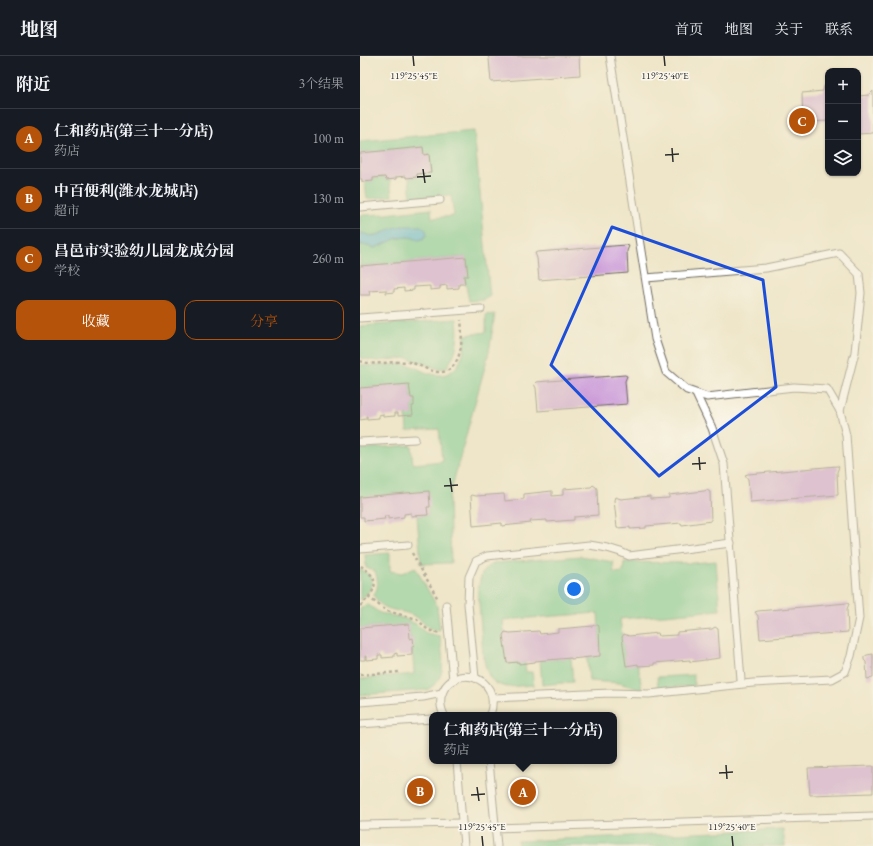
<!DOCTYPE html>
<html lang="zh">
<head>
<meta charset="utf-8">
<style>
	body { margin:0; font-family:"EB Garamond","Noto Serif SC",serif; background:#20242c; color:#f1f3f6 }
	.controls { position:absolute; right:12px; top:12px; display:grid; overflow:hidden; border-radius:8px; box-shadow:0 1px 3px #0004 }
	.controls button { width:36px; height:36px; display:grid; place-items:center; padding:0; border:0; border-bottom:1px solid #363941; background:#171b24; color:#f1f3f6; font:20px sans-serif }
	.you { position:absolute; left:214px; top:533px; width:14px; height:14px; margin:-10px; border:3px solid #fff; border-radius:50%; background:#1a73e8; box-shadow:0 0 0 6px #1a73e833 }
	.badge { display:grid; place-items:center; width:26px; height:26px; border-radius:50%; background:#b45309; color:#fff; font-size:13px; font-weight:700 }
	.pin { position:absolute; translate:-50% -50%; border:2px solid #fff; box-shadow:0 1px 4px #0006 }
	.popup { position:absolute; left:69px; top:656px; width:188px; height:52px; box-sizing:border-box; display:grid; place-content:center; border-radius:8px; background:#171b24; filter:drop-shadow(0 1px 3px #0005); font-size:13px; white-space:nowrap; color:#9ea1a6 }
	.popup b { font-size:15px; color:#f1f3f6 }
	.popup::after { content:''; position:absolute; left:50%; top:100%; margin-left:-8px; border:8px solid transparent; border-top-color:#171b24 }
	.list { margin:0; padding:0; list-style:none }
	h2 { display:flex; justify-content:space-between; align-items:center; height:52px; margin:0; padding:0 16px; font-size:17px }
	h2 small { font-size:13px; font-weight:400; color:#9ea1a6 }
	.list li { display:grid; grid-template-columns:26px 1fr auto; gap:12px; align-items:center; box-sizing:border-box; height:60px; padding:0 16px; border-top:1px solid #363941 }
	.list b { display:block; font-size:15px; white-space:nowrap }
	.list p { margin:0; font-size:13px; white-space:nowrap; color:#9ea1a6 }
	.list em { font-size:13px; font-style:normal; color:#9ea1a6 }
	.actions { display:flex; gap:8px; padding:12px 16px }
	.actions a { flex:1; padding:9px 0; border:1px solid #b45309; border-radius:12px; text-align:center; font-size:14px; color:#b45309 }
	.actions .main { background:#b45309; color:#fff }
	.icon { flex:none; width:22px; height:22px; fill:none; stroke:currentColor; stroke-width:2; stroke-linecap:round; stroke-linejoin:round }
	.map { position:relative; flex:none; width:513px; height:790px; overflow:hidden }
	header { display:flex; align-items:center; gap:24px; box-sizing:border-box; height:56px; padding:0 20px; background:#171b24; border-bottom:1px solid #363941 }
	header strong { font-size:19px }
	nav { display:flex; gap:22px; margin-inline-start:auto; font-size:14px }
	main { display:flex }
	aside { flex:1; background:#171b24 }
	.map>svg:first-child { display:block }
	.green { fill:#6fc990; stroke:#4d7a5e }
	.water { fill:#53b5d2; stroke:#3f707e }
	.building { fill:#c997d8 }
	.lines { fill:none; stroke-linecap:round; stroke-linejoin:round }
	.service-casing { stroke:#706c62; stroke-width:9 }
	.path { stroke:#706c62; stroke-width:2.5; stroke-dasharray:3 3; stroke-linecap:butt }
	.service { stroke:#fff; stroke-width:7 }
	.marked { fill:none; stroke:#1d4ed8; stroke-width:3; stroke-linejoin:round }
	.ticks { fill:none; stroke:#2b2b2b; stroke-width:1.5 }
	.ticks-label { font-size:10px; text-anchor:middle; fill:#2b2b2b; stroke:#fbf7ec; stroke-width:3; stroke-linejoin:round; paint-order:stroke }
</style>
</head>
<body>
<header>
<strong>地图</strong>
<nav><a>首页</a><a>地图</a><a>关于</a><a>联系</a></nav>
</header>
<main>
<aside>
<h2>附近<small>3个结果</small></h2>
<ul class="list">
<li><span class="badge">A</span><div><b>仁和药店(第三十一分店)</b><p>药店</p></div><em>100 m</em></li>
<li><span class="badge">B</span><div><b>中百便利(潍水龙城店)</b><p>超市</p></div><em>130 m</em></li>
<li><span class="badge">C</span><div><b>昌邑市实验幼儿园龙成分园</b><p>学校</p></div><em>260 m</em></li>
</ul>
<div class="actions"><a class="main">收藏</a><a>分享</a></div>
</aside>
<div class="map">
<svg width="513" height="790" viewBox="0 0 513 790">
	<rect width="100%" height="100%" fill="#fbf7ec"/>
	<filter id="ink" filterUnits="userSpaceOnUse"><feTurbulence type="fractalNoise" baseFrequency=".025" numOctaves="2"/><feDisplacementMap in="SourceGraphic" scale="8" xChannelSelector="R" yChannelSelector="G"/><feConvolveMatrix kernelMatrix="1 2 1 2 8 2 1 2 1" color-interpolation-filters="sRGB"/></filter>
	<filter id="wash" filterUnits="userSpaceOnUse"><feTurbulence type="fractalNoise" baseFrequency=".012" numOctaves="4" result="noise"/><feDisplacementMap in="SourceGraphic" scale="16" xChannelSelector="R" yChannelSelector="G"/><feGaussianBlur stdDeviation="0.9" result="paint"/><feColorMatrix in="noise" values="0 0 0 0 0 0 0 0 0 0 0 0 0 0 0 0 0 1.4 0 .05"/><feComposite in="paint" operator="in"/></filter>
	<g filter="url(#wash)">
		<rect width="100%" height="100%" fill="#efe6c9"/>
		<g class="green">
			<path d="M114 75 130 240 124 244 109 245 104 220H108L106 201 0 210V188L15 192 37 182 50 181 59 184 64 182 28 174C17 180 12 182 0 176V159L26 158 71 153 72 162 94 160 91 139 51 142 49 122 57 121V118L70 117 69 98 64 99 63 91 0 97V85Z"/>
			<path d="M25 121 26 124H30L32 140 7 143 5 126 13 125V122Z"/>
			<path d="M135 258 129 296 89 442 91 507 61 508 57 460 68 459 69 435 0 441V393L51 389 53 408 82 405 79 373 47 375 46 359H53L52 350H54V342H51L49 328 0 332V308C16 313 33 306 49 309 57 311 64 317 72 318 86 322 98 314 102 300 105 294 104 286 105 279L126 276V259Z"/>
			<path d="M97 263C99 282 98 295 87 311L79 313 47 302 17 305 0 302V270Z"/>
			<path d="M30 497V515L42 517 55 511 77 550 80 574C77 574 73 574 71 573 65 570 62 564 56 561 41 552 22 558 14 539 19 530 18 525 15 515L6 512 5 499Z"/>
			<path d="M221 500 253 506 254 517 263 516 264 506 333 507 356 505 360 554 260 563 266 609 278 608 282 634 259 627 229 625 227 602 240 599 238 557 143 564 147 607 159 606 165 607 166 616H172L174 629 147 631 136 628 130 622 126 613 123 600 118 533 121 520 125 513 134 507Z"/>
			<path d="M0 513 9 519 13 527 10 534 0 545Z"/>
			<path d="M7 548 20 557 43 562 56 568 66 577 80 580C82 600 89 622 67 634L0 639V623L54 618 52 590H53V582L50 583 49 568 0 572V553Z"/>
			<path d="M211 602 213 626 182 629 180 604Z"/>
			<path d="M334 619V630L298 632 297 621Z"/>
			<path d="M423 773 425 790H158V785Z"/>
		</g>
		<path class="water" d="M42 170H61L66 174 67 178 64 182 59 184 50 181 37 182 15 192 0 188V176C12 182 16 180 27 175 32 172 37 171 42 170Z"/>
		<g id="blocks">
			<g class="building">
				<path d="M128 0H219L220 19 131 26 129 3Z"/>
				<path d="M468 26V65L443 66 442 37 463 35 464 30Z"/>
				<path d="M513 35V77L498 78V40L509 39Z"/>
				<path d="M63 91 64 99 69 98 71 117 57 118V121L46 122V120L36 121V123L26 124 25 121 13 122V125L2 126V123H0V97Z"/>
				<path d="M266 189 269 190 267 195 268 217 179 224 177 202 175 197 177 196Z"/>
				<path d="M106 201 108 220H104L105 228H99V232L87 233V229L80 230V233L70 234V230L54 231V234L44 235V232L34 233V236L26 237V234L9 235 10 239H0V210Z"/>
				<path d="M265 319 267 320 265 325 267 348 178 355 176 332 174 328 176 326Z"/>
				<path d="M49 328 51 342H54V350H52L53 359 38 360V357H35V360L23 361V358L19 359V362L7 363V360H6V363L0 364V332Z"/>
				<path d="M477 410 479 411 477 416 478 439 390 446 388 423 385 419 388 418Z"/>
				<path d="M233 429 236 431 237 433 238 459 214 461V464L187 466V464L170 465 171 467 142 470V467L113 470 111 440 112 439 116 440 144 438 145 445 164 443V438L192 435V440L203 439V433L231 431Z"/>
				<path d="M347 434 350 436 351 465 322 469 321 467 286 470V472L270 473V471L257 472 254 444 255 441 261 443 290 440V443L309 442V439L344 435Z"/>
				<path d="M69 435 70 451H67L68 459 51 460V457L44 458V461L28 463V460H24L25 463 4 465V461H0V441Z"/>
				<path d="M487 547 489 548 487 553 488 576 400 583 398 560 395 556 398 555Z"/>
				<path d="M49 568 50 583 53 582 54 590H52V599L37 600V597L34 598V601L22 602V599H18V603L6 604V600H5V604H0V572Z"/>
				<path d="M234 569H238L239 570 240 600 211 603V602L175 605V606L159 608V606L147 607 143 579 145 576 150 577 179 575 180 578 198 576V573L233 570Z"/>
				<path d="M355 571 358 573 360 602 330 606V604L294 607V609L278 610V608L266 610 262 581 264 578 269 580 298 577 299 580 317 579V576L352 573Z"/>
				<path d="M513 598V622L507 623 506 606 504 604V601L507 599Z"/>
				<path d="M513 710V737L450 739 448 712Z"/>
			</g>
		</g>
	</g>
	<g filter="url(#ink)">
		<use href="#blocks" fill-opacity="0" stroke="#706c62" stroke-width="1"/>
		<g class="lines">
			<defs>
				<g id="service">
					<path d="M0 151 80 144"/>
					<path d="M286 222 406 212 479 197 499 218 501 237 495 296 480 355"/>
					<path d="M0 262 121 253"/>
					<path d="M336 338 352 372 364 408 381 624"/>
					<path d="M0 386 55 383"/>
					<path d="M0 493 48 489"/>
					<path d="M86 549 93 624"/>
					<path d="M115 622 108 548 109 521 116 505 127 500 229 489C243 491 256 493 269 500L371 487"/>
					<path d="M133 642 251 637 289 638 393 627 472 623 485 616 491 600 499 562 486 379 480 355 467 333 434 331 347 341 327 334 306 316 295 283 250 0"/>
					<path d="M0 646 63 641 82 637"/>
					<path d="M84 659C81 653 80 648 81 641 89 606 144 618 130 659"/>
					<path d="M0 668 72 663"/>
					<path d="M97 705 104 790"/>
					<path d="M129 705 137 790"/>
					<path d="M0 769 102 767"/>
					<path d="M135 772 513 760"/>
				</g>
			</defs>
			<use href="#service" class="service-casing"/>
			<g class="path">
				<path d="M0 305C16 311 33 304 49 306 59 308 68 315 78 316 103 318 103 280 101 264"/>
				<path d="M52 497 78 543"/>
				<path d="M8 541 27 555 57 563 68 574 80 577"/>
				<path d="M0 550C16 535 22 524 1 510"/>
				<path d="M0 619 40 616"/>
			</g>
			<use href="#service" class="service"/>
		</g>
	</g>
	<path d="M0 0H513V790H0ZM252 171 403 224 416 331 299 420 191 309Z" fill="#efe6c9" fill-opacity=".55" fill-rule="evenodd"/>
	<path class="marked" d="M252 171 403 224 416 331 299 420 191 309Z"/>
	<path class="ticks" d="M53 0 54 10M304 0 305 10M312 92 313 106M305 99 319 98M63 113 65 127M57 121 71 120M339 401 340 414M332 408 346 407M90 422 92 436M84 430 98 429M366 709 367 723M359 717 373 716M117 731 119 745M111 739 125 738M122 780 123 790M372 780 373 790"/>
	<g class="ticks-label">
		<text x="54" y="23">119°25'45"E</text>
		<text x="305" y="23">119°25'40"E</text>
		<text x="122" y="774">119°25'45"E</text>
		<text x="372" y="774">119°25'40"E</text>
	</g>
</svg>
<div class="controls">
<button>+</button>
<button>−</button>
<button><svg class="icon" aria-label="layers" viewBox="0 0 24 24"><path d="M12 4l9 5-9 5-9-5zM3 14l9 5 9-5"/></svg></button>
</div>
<div class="you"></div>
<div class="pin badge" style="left:163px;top:736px">A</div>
<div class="popup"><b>仁和药店(第三十一分店)</b>药店</div>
<div class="pin badge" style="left:60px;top:735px">B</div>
<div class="pin badge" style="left:442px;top:65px">C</div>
</div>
</main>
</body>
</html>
